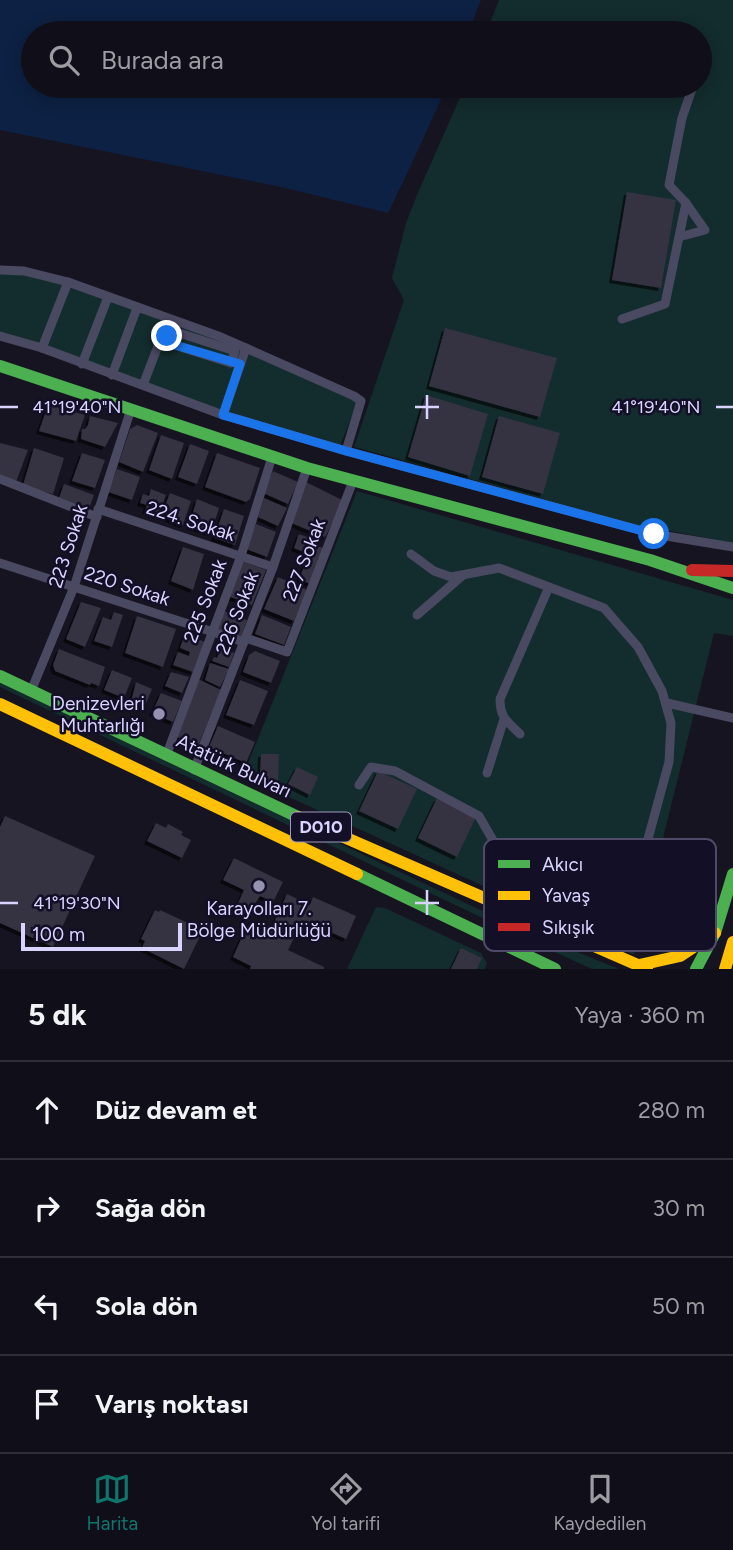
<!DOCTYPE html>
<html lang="tr">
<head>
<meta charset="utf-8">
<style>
	body { margin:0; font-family:Figtree,sans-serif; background:#1e1d26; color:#f1f3f6 }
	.scale { position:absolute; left:21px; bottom:18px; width:161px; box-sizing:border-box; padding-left:7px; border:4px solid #d9d4ff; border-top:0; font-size:19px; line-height:24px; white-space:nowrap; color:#d9d4ff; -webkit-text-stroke:5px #130f26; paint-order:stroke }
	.stop { position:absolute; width:21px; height:21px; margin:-16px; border:5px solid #1a73e8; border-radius:50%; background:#fff }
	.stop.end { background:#1a73e8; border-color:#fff; box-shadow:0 2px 7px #0008 }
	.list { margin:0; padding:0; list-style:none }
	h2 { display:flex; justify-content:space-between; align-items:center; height:91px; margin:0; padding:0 28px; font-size:30px }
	h2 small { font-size:23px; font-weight:400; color:#9c9ca2 }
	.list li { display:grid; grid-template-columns:46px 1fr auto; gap:21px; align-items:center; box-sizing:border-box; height:98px; padding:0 28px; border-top:2px solid #302f38 }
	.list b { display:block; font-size:26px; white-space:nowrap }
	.list em { font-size:23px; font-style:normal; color:#9c9ca2 }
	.icon { flex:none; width:38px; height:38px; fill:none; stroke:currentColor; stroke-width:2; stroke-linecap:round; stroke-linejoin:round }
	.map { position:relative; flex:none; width:733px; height:969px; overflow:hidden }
	.search { position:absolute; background:#100f19; box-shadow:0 4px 18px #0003; left:21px; right:21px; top:21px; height:77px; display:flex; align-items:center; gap:18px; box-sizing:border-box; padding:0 24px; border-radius:38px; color:#9c9ca2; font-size:26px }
	.sheet { height:483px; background:#100f19 }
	nav { display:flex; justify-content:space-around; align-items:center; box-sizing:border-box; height:98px; border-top:2px solid #302f38; background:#100f19; font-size:19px; color:#9c9ca2 }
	nav a { display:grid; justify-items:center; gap:4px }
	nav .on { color:#0f766e }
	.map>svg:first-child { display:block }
	.green { fill:#132c2d }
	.water { fill:#0d2144 }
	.pier { fill:#161421 }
	.building { fill:#343243; filter:url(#shadow) }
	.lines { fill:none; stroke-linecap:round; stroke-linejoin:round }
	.street { stroke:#4a4962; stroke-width:9 }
	.fast { stroke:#4caf50; stroke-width:12 }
	.slow { stroke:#ffc107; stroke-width:12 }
	.jam { stroke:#c62828; stroke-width:12 }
	.route { stroke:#1a73e8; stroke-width:9 }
	.ticks { fill:none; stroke:#d9d4ff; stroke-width:2.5 }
	.poi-dot { fill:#9591b1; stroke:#130f26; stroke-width:2.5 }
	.labels { text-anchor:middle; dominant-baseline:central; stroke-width:5; stroke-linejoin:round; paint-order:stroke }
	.shield { fill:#130f26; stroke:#9e99be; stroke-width:2 }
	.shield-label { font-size:18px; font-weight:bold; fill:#d9d4ff }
	.street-label { font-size:19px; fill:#d9d4ff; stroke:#130f26 }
	.poi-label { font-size:19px; fill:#d9d4ff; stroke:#130f26; text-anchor:end }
	.key { fill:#130f26; stroke:#4e4a67; stroke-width:2 }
	.key-label { font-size:19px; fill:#d9d4ff }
	.ticks-label { font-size:18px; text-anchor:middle; fill:#d9d4ff; stroke:#130f26; stroke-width:5; stroke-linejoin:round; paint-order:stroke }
</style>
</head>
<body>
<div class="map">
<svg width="733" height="969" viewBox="0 0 733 969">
	<defs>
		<filter id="shadow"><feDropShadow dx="-3" dy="3" stdDeviation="0" flood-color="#0009"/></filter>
	</defs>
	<rect width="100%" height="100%" fill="#161421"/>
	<g class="green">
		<path d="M499 0H733V543L633 524 354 447 404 300 392 278 406 223 417 195 465 86H700V33H486Z"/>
		<path d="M0 273 26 274 52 280 220 339 358 401 340 446 244 418 0 333Z"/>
		<path d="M357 491 733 600V636L714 633 634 955 243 776Z"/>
		<path d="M0 683 525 931 619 969H592L522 937 0 687Z"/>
		<path d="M376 907 385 908 481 953 487 963 485 969H347Z"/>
	</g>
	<path class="water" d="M0 0H481L468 33H33V86H447L423 141 388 213 281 187 0 130Z"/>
	<path class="pier" d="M447 86H450L426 143 391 214 388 216Z"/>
	<g class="building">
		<path d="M627 192 676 200 661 288 612 280Z"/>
		<path d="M445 328 557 358 540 417 429 386Z"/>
		<path d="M426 395 488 414 470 476 408 457Z"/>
		<path d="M48 405 85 415 76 441 39 431Z"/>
		<path d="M90 416 118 423 105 447 81 439 82 429H85L88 425Z"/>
		<path d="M499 416 560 433 543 494 482 477Z"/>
		<path d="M137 425 158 433 143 472 119 462 130 429Z"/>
		<path d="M161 435 184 443 172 479 149 470Z"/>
		<path d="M0 443 28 450 16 482 0 476Z"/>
		<path d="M190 444 209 451 197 484 178 477Z"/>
		<path d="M34 448 64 458 53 494 23 485Z"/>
		<path d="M82 453 105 460 95 488 72 481Z"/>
		<path d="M217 453 260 468 250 499 246 502 205 487Z"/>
		<path d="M117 469 140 477 132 500 108 492Z"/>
		<path d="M273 471 298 482 288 504 263 493Z"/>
		<path d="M306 482 344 501 325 537 289 522Z"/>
		<path d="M64 484 94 495 89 509 59 498Z"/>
		<path d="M151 489 166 495 158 516 145 511 147 505 140 503 143 494 149 496Z"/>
		<path d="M170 493 191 501 183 525 161 516Z"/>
		<path d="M264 498 287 508 278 526 258 517Z"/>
		<path d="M197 499 219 508 211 533 189 526Z"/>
		<path d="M224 509 244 516 235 545 214 538Z"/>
		<path d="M256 524 276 532 267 557 246 549Z"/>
		<path d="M299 534 312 539 306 553 294 548Z"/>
		<path d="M313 544 325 549 310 584 299 579Z"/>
		<path d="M183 547 204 554 193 590 171 581Z"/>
		<path d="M241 561 266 570 252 605 228 596Z"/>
		<path d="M278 577 307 590 294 621 264 609Z"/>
		<path d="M81 602 101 608 85 647 66 639Z"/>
		<path d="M221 610 247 620 241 638 215 628Z"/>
		<path d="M114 612 123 615 112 647 94 641 103 617 111 620Z"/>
		<path d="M262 615 291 627 284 645 255 634Z"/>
		<path d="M137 616 176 629 163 667 125 653Z"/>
		<path d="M185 634 205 642 193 672 173 665 178 652 189 656 190 652 180 648Z"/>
		<path d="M221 647 234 653 229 667 212 661 214 657 217 658Z"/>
		<path d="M59 649 105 667 99 686 91 683 90 685 55 671 53 665Z"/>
		<path d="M255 651 280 661 271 683 243 672 249 655Z"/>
		<path d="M210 663 229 669 220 687 205 680Z"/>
		<path d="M112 670 132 678 124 698 104 690Z"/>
		<path d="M171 672 189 677 182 693 165 686Z"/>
		<path d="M198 679 221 690 198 746 175 736Z"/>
		<path d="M240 680 268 691 254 725 226 715Z"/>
		<path d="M136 682 152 689 144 708 131 702Z"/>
		<path d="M161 693 182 701 173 722 152 713Z"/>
		<path d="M218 726 255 742 246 763 209 747Z"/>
		<path d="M261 754H279L278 782 260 781Z"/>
		<path d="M297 767 318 777 310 795 288 784Z"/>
		<path d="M378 771 417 789 398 829 359 811Z"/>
		<path d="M437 798 476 817 457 857 418 838Z"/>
		<path d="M5 816 95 856 53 947 0 923V827Z"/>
		<path d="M156 823 166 828 168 824 183 832 181 835 191 840 182 858 147 841Z"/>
		<path d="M234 858 283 882 273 902 260 896 251 910 238 903 244 890 223 880Z"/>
		<path d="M287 894 310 905 313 897 356 916 346 939 303 920 288 950 324 967V969H250L251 966 233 957 246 928 267 938Z"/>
		<path d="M155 910 159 912 160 910 203 930 184 969 142 948 145 941 141 939Z"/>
		<path d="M461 948 482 958 477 969H451Z"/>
	</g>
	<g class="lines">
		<g class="street">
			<path d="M700 71 705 62"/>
			<path d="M679 237 705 230 686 203"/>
			<path d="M0 270 24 271 68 282 221 337 354 396 361 401 346 451"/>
			<path d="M622 319 665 304 686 203 669 185 682 118 693 86"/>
			<path d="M170 330 235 351 231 363 165 342Z"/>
			<path d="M0 336 42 348 223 415 346 451 654 534 733 547"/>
			<path d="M42 348 68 282"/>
			<path d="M82 364 108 297"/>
			<path d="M112 375 137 308"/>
			<path d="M143 385 168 320"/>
			<path d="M223 415 246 348"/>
			<path d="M0 479 97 517"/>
			<path d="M98 509 273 567"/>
			<path d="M0 563 244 642"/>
			<path d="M417 615 463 575"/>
			<path d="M246 638 287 652 353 481"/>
			<path d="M31 691 74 587 131 409"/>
			<path d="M667 703 733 718"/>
			<path d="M520 734C507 721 500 718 500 699L549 587"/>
			<path d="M166 756 241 556 272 457"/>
			<path d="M194 770 273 567 307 468"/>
			<path d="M487 773 504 719"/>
			<path d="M359 785 371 767 395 771 479 816 498 849 588 912 611 924 618 922 628 912 669 762 671 723 662 691 638 647 604 608 499 568 451 577 434 571 411 554"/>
		</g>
		<g class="fast">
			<path d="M0 366 307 468 650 560 733 588"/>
			<path d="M0 676 298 817"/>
			<path d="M357 874 555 969"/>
			<path d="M696 969 715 933 733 874"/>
		</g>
		<g class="slow">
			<path d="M0 704 357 874"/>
			<path d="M298 817 647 969"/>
			<path d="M639 965 680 956 715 933"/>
			<path d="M725 969 733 942"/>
		</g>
		<path class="jam" d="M692 570 733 571"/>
	</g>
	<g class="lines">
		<path class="route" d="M167 336 165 342 240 364 223 415 346 451 654 534"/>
	</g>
	<path class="ticks" d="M427 395V419M0 407H18M415 407H439M716 407H733M427 890V915M0 903H18M415 903H439"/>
	<g class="poi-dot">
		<circle cx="159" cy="714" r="7"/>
		<circle cx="259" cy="886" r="7"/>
	</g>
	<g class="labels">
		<rect class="shield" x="291" y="812.5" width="60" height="29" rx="5"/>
		<g class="shield-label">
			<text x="321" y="827">D010</text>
		</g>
		<g class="street-label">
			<text transform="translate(191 521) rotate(18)">224. Sokak</text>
			<text transform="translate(68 546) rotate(-72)">223 Sokak</text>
			<text transform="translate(304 560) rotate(-69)">227 Sokak</text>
			<text transform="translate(127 586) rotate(18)">220 Sokak</text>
			<text transform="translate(205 601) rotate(-69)">225 Sokak</text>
			<text transform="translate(237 613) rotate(-69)">226 Sokak</text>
			<text transform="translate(234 766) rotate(25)">Atatürk Bulvarı</text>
		</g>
		<g class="poi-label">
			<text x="145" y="703">Denizevleri<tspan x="145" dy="22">Muhtarlığı</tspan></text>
			<text x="259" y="908" text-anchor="middle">Karayolları 7.<tspan x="259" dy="22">Bölge Müdürlüğü</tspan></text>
		</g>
	</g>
	<rect x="484" y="839" width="232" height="112" rx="10" class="key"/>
	<rect x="498" y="860" width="32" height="8" fill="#4caf50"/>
	<rect x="498" y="891" width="32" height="9" fill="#ffc107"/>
	<rect x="498" y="923" width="32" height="8" fill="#c62828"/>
	<g class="key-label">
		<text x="542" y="871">Akıcı</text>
		<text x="542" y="902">Yavaş</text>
		<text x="542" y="934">Sıkışık</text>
	</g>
	<g class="ticks-label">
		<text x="77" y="413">41°19'40"N</text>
		<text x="656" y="413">41°19'40"N</text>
		<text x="77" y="909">41°19'30"N</text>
	</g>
</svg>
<div class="scale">100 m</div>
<div class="stop" style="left:654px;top:534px"></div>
<div class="stop end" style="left:167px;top:336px"></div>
<div class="search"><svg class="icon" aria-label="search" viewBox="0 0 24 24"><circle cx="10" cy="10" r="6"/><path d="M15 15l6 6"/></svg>Burada ara</div>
</div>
<section class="sheet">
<h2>5 dk<small>Yaya · 360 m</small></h2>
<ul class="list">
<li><svg class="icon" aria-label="ahead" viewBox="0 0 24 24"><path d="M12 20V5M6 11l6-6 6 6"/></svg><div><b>Düz devam et</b></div><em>280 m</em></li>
<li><svg class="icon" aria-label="right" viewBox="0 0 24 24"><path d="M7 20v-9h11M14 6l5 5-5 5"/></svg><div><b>Sağa dön</b></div><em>30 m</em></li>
<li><svg class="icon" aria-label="left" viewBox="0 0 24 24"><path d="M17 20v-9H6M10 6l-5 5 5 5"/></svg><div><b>Sola dön</b></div><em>50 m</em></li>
<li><svg class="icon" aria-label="arrive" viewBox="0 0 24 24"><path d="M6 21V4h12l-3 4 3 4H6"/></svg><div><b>Varış noktası</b></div></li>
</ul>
</section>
<nav>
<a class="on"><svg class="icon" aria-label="map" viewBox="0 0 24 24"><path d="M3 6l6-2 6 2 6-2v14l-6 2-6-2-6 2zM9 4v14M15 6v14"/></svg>Harita</a>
<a><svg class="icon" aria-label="directions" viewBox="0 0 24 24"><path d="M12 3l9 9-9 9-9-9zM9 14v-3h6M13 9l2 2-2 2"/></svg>Yol tarifi</a>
<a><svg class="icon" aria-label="saved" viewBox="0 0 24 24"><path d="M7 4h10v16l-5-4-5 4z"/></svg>Kaydedilen</a>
</nav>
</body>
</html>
